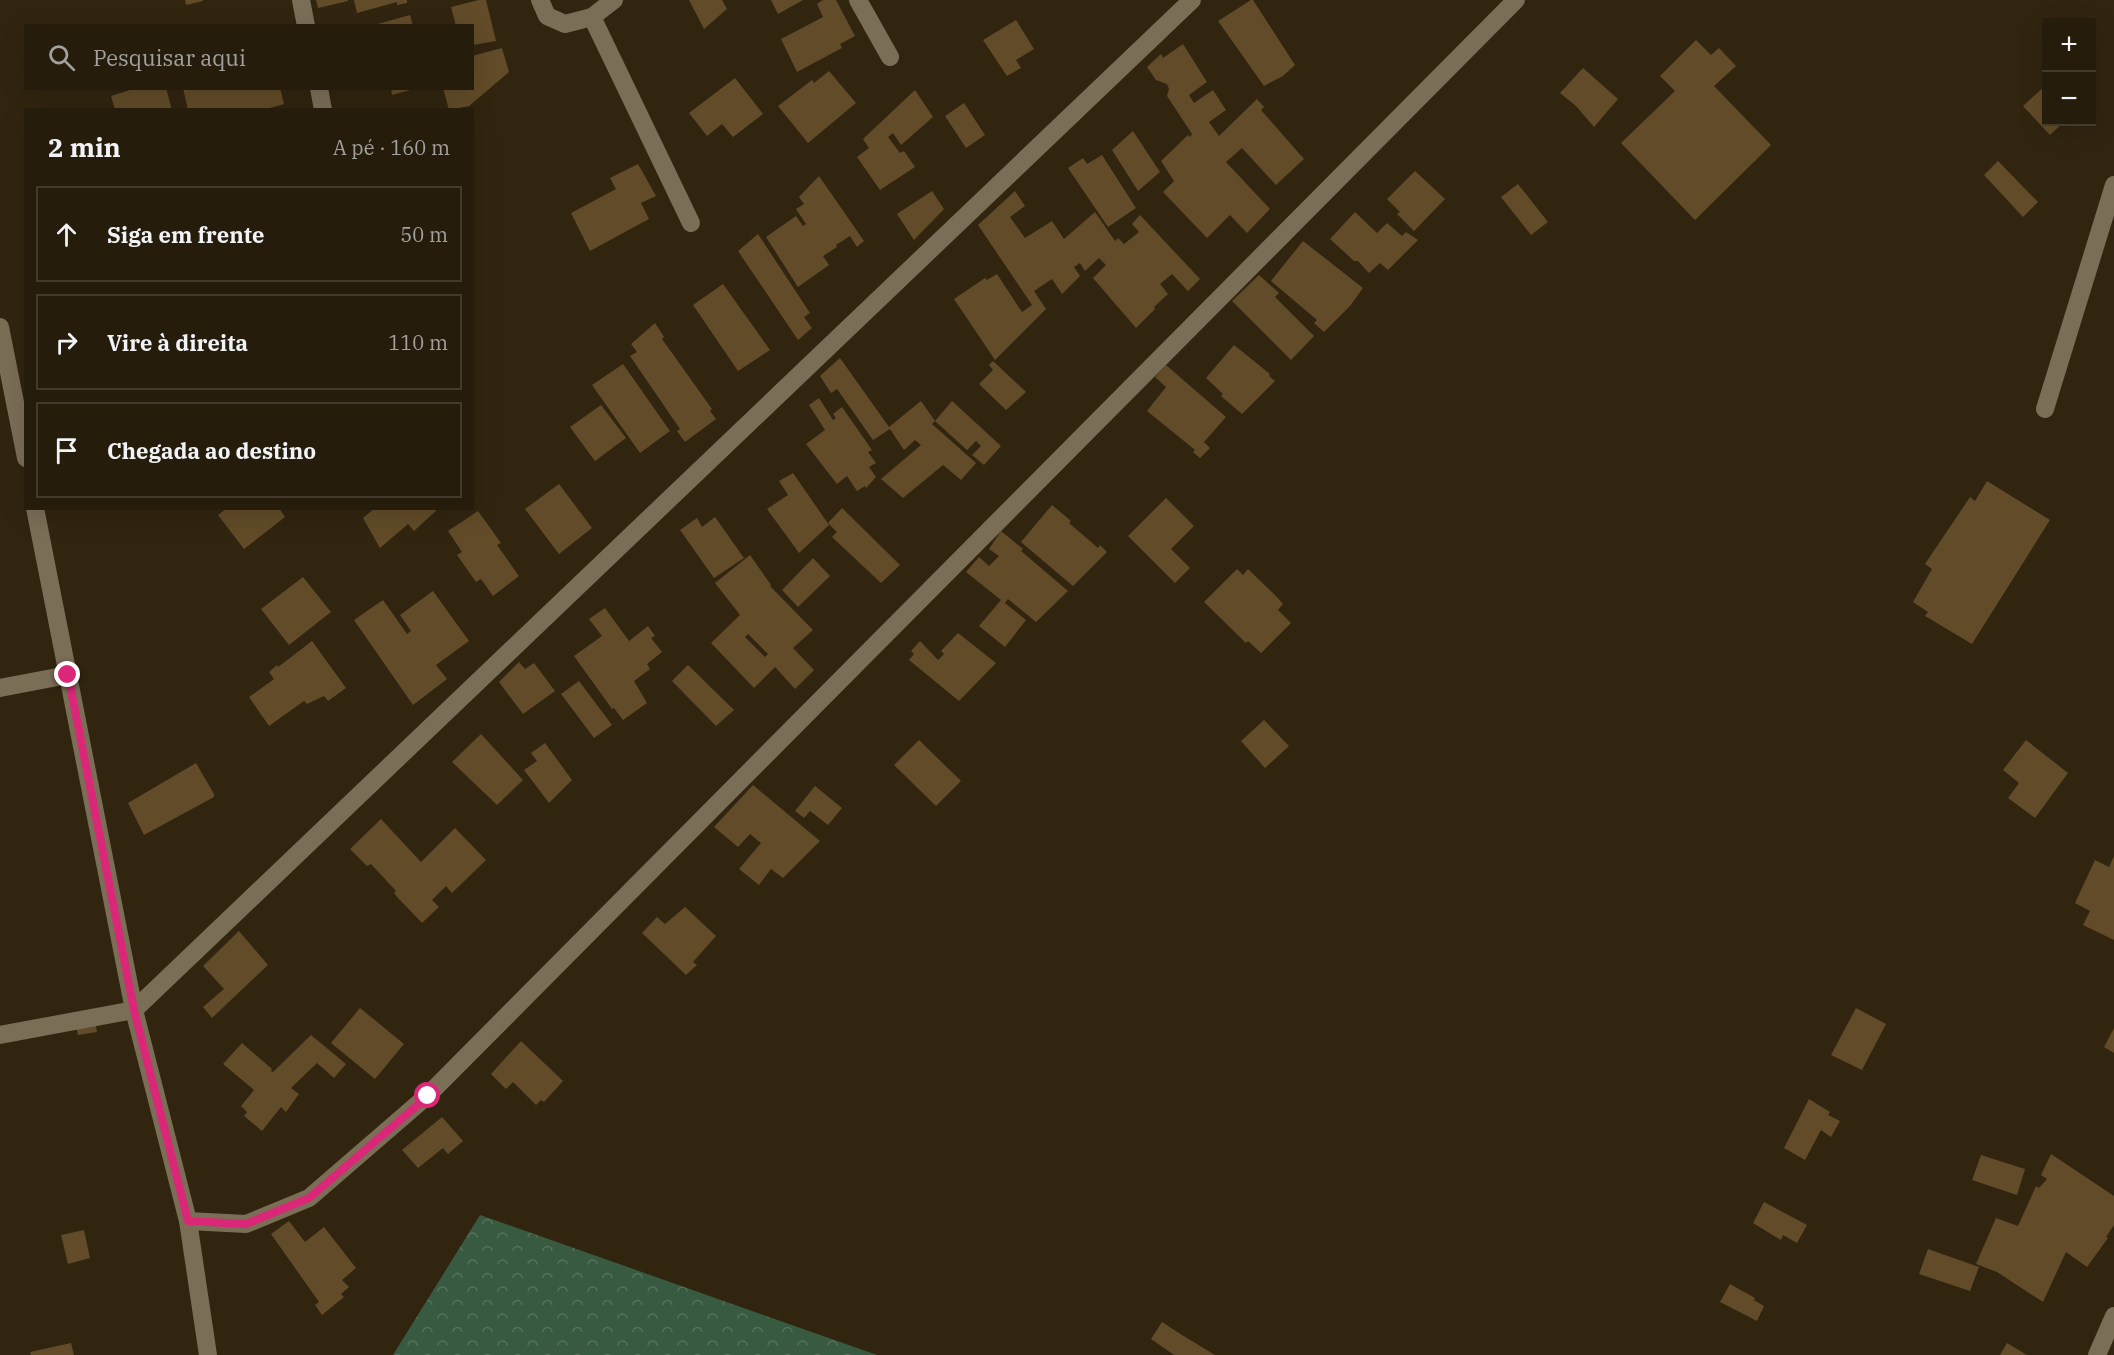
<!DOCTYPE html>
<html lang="pt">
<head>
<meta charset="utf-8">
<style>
	body { margin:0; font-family:"IBM Plex Serif",serif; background:#31291a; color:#f1f3f6 }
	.controls { position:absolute; right:18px; top:18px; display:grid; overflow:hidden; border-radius:0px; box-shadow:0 6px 24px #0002 }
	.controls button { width:54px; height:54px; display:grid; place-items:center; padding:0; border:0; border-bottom:2px solid #423a2d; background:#251c0c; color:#f1f3f6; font:30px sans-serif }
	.stop { position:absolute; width:18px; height:18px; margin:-14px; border:4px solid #db2777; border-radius:50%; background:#fff }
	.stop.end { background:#db2777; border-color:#fff; box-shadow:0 2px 6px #0008 }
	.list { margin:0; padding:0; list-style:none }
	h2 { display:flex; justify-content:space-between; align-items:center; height:78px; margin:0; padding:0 24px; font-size:26px }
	h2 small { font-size:20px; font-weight:400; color:#a3a19d }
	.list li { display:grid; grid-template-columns:39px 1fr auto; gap:18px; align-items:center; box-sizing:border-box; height:96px; margin:0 12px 12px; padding:0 12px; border:2px solid #423a2d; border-radius:0px }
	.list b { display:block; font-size:22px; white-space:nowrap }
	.list em { font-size:20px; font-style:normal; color:#a3a19d }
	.icon { flex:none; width:33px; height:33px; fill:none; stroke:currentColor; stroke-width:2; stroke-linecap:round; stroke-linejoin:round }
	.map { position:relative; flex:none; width:2114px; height:1355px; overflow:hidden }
	.search { position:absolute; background:#251c0c; box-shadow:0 6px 24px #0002; left:24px; top:24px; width:450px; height:66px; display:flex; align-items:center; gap:15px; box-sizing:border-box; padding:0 21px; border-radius:0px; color:#a3a19d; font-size:22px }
	.panel { position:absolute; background:#251c0c; box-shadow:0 6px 24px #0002; left:24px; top:108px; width:450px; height:402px; border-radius:0px }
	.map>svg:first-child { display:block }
	.forest { fill:url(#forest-crowns) }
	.building { fill:#614b28; fill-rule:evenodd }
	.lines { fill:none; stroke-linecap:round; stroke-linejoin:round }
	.lane { stroke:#7b6e57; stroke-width:18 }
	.street { stroke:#7b6e57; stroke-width:18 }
	.route { stroke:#db2777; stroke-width:8 }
</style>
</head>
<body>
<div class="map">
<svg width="2114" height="1355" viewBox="0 0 2114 1355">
	<defs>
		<pattern id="forest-crowns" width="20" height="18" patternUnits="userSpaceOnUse" patternTransform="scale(1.5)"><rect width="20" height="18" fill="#385a41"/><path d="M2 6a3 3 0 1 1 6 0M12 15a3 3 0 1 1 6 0" fill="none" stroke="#55725c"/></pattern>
	</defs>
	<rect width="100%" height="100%" fill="#312510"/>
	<path class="forest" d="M480 1215 877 1355H393Z"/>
	<g class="building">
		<path d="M185 0H203V1L186 5Z"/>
		<path d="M316 0H348V1L318 8Z"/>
		<path d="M354 0H407V3L397 5V2L357 13Z"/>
		<path d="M479 0H486L496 41 473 45 472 26H456L451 7Z"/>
		<path d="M689 0H722L727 9 704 29Z"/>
		<path d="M771 0H803L778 14Z"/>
		<path d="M823 0H836L855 36 840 44 842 48 797 72 781 39 823 17 817 4Z"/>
		<path d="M1251 0H1253L1295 65 1283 76 1264 86 1218 21Z"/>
		<path d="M410 15 413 26H374V25Z"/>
		<path d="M1016 20 1034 49 1016 60 1021 68 1007 76 983 40Z"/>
		<path d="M1696 40 1711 55 1719 48 1736 66 1714 86 1771 145 1695 220 1621 143 1675 91 1660 76Z"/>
		<path d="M1183 44 1207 82 1189 95 1194 103 1213 90 1226 110 1209 122 1219 136 1257 99 1264 107 1261 110 1304 159 1276 185 1242 148 1226 162 1270 209 1247 233 1230 215 1207 238 1163 192 1174 181 1161 161 1188 135 1190 137 1192 134 1167 96 1169 89 1167 84 1156 80 1147 67 1161 54 1163 58Z"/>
		<path d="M502 48 509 72 469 106 449 110 443 88H472V56Z"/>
		<path d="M1583 68 1618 99 1594 127 1576 106 1560 93Z"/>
		<path d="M829 71 856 103 808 143 778 106 812 80 814 83Z"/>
		<path d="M735 78 763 114 733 137 722 124 707 136 689 113Z"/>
		<path d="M2046 85V122H2064L2050 135 2023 106Z"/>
		<path d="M136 88H166L172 110H115L111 96Z"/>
		<path d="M183 88H280L284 104 263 110H188Z"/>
		<path d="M391 88H414V89L392 95Z"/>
		<path d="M915 90 933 117 901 145 893 133 888 137 900 153 904 151 915 167 880 190 857 157 869 148 863 139Z"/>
		<path d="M964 103 985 135 966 148 945 116Z"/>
		<path d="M1133 131 1160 172 1138 191 1112 150Z"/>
		<path d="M1102 155 1136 208 1108 227 1068 168 1083 158 1087 164Z"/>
		<path d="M1998 161 2038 202 2023 217 1984 175Z"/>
		<path d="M638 164 656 196 641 203 649 219 590 251 571 213 616 189 610 178Z"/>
		<path d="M1415 171 1445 199 1414 231 1397 214 1400 212 1387 199Z"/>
		<path d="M819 176 864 241 857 247 850 236 836 245 837 247 823 256 829 265 798 287 766 237 796 216 803 226 806 224 796 209 804 204 799 197Z"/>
		<path d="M1518 184 1548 222 1531 235 1501 197Z"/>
		<path d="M932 191 944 209 914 240 897 214Z"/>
		<path d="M1015 191 1025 206 1010 217 1025 238 1052 221 1064 239 1095 212 1115 241 1118 238 1124 244 1139 232 1132 224 1140 215 1200 279 1188 291 1172 274 1160 284 1168 294 1154 307 1155 309 1136 328 1093 278 1106 265 1099 258 1085 271 1080 263 1074 267 1080 276 1062 294 1052 279 1034 291 1046 309 995 360 954 299 985 278 987 280 997 274 1022 312 1032 305 978 225Z"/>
		<path d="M1355 212 1377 233 1387 223 1402 236 1406 232 1418 240 1388 270 1380 263 1369 273 1358 261H1354L1330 239Z"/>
		<path d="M758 234 810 313 804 317 812 328 798 340 738 251Z"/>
		<path d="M1303 241 1363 288 1350 306 1324 332 1314 323 1317 320 1271 281Z"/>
		<path d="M1259 275 1279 293 1275 297 1314 336 1291 360 1232 301Z"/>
		<path d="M723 284 770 350 738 371 693 305Z"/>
		<path d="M655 323 664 337 662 339 712 409 710 411 716 419 685 442 677 431 680 429 630 356 637 352 631 344Z"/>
		<path d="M1234 345 1270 374 1269 376 1275 381 1242 414 1221 396 1223 394 1206 378Z"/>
		<path d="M840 358 889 427 921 401 935 421 932 424 976 463 961 480 943 465 903 498 881 479 921 445 915 440 904 450 890 429 873 440 837 389 831 393 820 376Z"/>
		<path d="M993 361 1026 392 1006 410 979 384 993 370 989 365Z"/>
		<path d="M623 364 670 431 640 453 592 385Z"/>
		<path d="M1166 365 1226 417 1204 442 1210 448 1200 458 1193 452 1195 450 1147 411 1166 387 1155 377Z"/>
		<path d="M819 398 833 420 836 418 833 414 842 407 872 450 868 452 876 463 869 467 876 477 866 488 865 486 857 491 847 476 837 484 806 444 825 430 809 405Z"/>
		<path d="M952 401 1001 446 984 465 972 455 981 446 976 441 967 450 935 421Z"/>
		<path d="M601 405 626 438 595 461 570 427Z"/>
		<path d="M793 473 829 525 799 553 767 509 788 495 779 481Z"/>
		<path d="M1987 481 2050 520 1972 644 1925 616 1928 612 1913 602 1932 569 1925 564 1970 497 1975 501Z"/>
		<path d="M559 484 592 528 559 554 525 509Z"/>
		<path d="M1166 498 1194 526 1171 549 1190 568 1175 583 1128 536Z"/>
		<path d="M1052 505 1071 521 1069 523 1098 548 1100 545 1107 552 1073 586 1021 542Z"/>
		<path d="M227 508H279L285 517 244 549 218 515Z"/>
		<path d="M375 508H439L414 531 408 524 380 548 363 518Z"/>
		<path d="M842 508 900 565 881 583 832 537 837 532 828 523Z"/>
		<path d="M478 511 501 543 497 545 519 576 493 596 481 579 476 582 457 555 462 552 448 531Z"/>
		<path d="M715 517 744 558 714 578 680 530 697 518 702 527Z"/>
		<path d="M1001 531 1023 549 1021 551 1068 591 1036 622 1008 599 1005 603 1026 620 1005 647 979 626 1001 600 966 572 979 557 989 566 999 556 989 549Z"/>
		<path d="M750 555 771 585 770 586 813 630 793 648 814 670 795 689 775 667 754 688 711 643 740 615 715 583ZM748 634 768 654 765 657 745 637Z"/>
		<path d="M813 558 830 576 798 607 782 590Z"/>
		<path d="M1237 569 1243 575 1248 569 1276 596 1283 604 1278 610 1291 623 1261 653 1248 641 1246 643 1204 602Z"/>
		<path d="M303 577 331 612 289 645 261 609Z"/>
		<path d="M433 591 469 641 436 665 447 679 413 705 354 620 383 600 407 634 411 631 400 615Z"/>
		<path d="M605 608 629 641 648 626 655 636 651 638 662 652 647 664 650 669 634 681 647 703 623 720 614 708 612 709 574 656 602 636 589 619Z"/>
		<path d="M958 633 996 663 959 701 909 660 914 654 911 651 920 641 938 660 944 654 941 651Z"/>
		<path d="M312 641 346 688 328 701 324 696 307 704 304 701 269 726 249 697 274 679 269 672 277 665 278 667Z"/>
		<path d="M519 662 525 669 534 663 555 691 523 714 499 682Z"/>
		<path d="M688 665 734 710 716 726 672 681Z"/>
		<path d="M579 681 612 725 594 738 561 694Z"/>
		<path d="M1264 720 1289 746 1265 768 1241 741Z"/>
		<path d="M481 734 523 780 497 805 452 762Z"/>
		<path d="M919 740 961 781 936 806 894 765Z"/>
		<path d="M2026 740 2068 773 2035 818 2008 798 2019 783 2003 770Z"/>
		<path d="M545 743 572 780 549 803 524 770 537 761 531 753Z"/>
		<path d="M196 763 214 794V797L144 835 128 803Z"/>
		<path d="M753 785 820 841 783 878 771 869 759 885 739 869 761 843 750 834 738 847 714 827Z"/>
		<path d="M815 786 842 808 828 825 810 811 804 818 795 811Z"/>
		<path d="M381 819 421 862 455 828 486 860 452 893 446 886 432 900 439 907 422 923 398 898 394 893 396 891 371 864 367 866 350 849Z"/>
		<path d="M2114 856V940L2083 925 2090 911 2075 903 2095 860 2109 867Z"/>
		<path d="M685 907 716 936 693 962 697 965 686 975 642 933 657 917 665 924Z"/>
		<path d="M239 931 268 965 212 1018 203 1007 224 989 203 966Z"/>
		<path d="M360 1008 404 1044 375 1079 331 1043Z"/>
		<path d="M1856 1008 1886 1024 1862 1070 1831 1055Z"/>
		<path d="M94 1016 97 1032 78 1035 75 1021Z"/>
		<path d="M2114 1028V1053L2104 1047Z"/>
		<path d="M311 1035 346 1064 334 1078 317 1063 291 1088 299 1094 286 1112 281 1107 262 1131 244 1116 247 1112 241 1106 254 1090 223 1064 242 1043 272 1069 271 1071 273 1072Z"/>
		<path d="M521 1041 563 1081 544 1102 541 1100 536 1105 513 1082 506 1089 491 1074Z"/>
		<path d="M1809 1099 1830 1112 1828 1115 1840 1121 1831 1137 1821 1130 1805 1160 1784 1148Z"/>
		<path d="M442 1117 463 1141 448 1154 443 1148 418 1168 402 1150Z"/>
		<path d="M2051 1154 2114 1196V1225L2106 1237 2108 1238 2087 1267 2066 1252 2043 1302 1997 1272 1976 1264 1996 1218 2018 1226 2036 1186 2039 1188 2047 1179 2041 1175Z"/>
		<path d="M1981 1155 2025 1169 2017 1195 1972 1180Z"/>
		<path d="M1764 1202 1807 1225 1797 1243 1783 1235 1781 1240 1753 1223Z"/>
		<path d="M289 1221 305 1242 324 1227 356 1268 342 1280 349 1287 341 1294 344 1297 322 1315 315 1305 319 1302 271 1234Z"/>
		<path d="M84 1230 90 1258 68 1264 61 1235Z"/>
		<path d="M1928 1249 1979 1267 1970 1291 1919 1274Z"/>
		<path d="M1730 1284 1755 1298 1754 1300 1764 1306 1757 1321 1720 1302Z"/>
		<path d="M1162 1322 1182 1335 1215 1355H1174L1151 1339Z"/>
		<path d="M71 1343 74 1355H31L30 1352Z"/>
		<path d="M2007 1343 2027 1355H2000Z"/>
	</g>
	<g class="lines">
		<path class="lane" d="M0 688 68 675"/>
		<g class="street">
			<path d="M301 0 306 26"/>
			<path d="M540 0 547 16 565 24 592 17 614 0"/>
			<path d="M858 0 890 57"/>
			<path d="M592 17 691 223"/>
			<path d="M319 88 323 110"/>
			<path d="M0 327 26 458"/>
			<path d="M2045 409 2114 185"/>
			<path d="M35 508 134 1010 188 1221 208 1355"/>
			<path d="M0 1035 134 1010 1192 0"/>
			<path d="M188 1221 246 1224 309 1198 427 1096 1516 0"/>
			<path d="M2097 1355 2114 1316"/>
		</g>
	</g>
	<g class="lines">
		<path class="route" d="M68 675 134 1010 188 1221 246 1224 309 1198 428 1096"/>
	</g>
</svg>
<div class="controls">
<button>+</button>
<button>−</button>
</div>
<div class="stop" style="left:428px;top:1096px"></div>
<div class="stop end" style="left:68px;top:675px"></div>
<div class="search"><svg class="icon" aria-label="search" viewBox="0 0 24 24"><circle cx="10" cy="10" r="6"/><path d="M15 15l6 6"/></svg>Pesquisar aqui</div>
<section class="panel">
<h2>2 min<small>A pé · 160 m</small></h2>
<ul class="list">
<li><svg class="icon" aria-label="ahead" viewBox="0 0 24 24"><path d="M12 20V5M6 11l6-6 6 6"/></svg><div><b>Siga em frente</b></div><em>50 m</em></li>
<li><svg class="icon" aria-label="right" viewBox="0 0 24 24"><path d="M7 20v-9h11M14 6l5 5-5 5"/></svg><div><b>Vire à direita</b></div><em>110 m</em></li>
<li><svg class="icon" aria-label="arrive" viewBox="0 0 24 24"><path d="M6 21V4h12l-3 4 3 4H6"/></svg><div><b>Chegada ao destino</b></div></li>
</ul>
</section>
</div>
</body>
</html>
